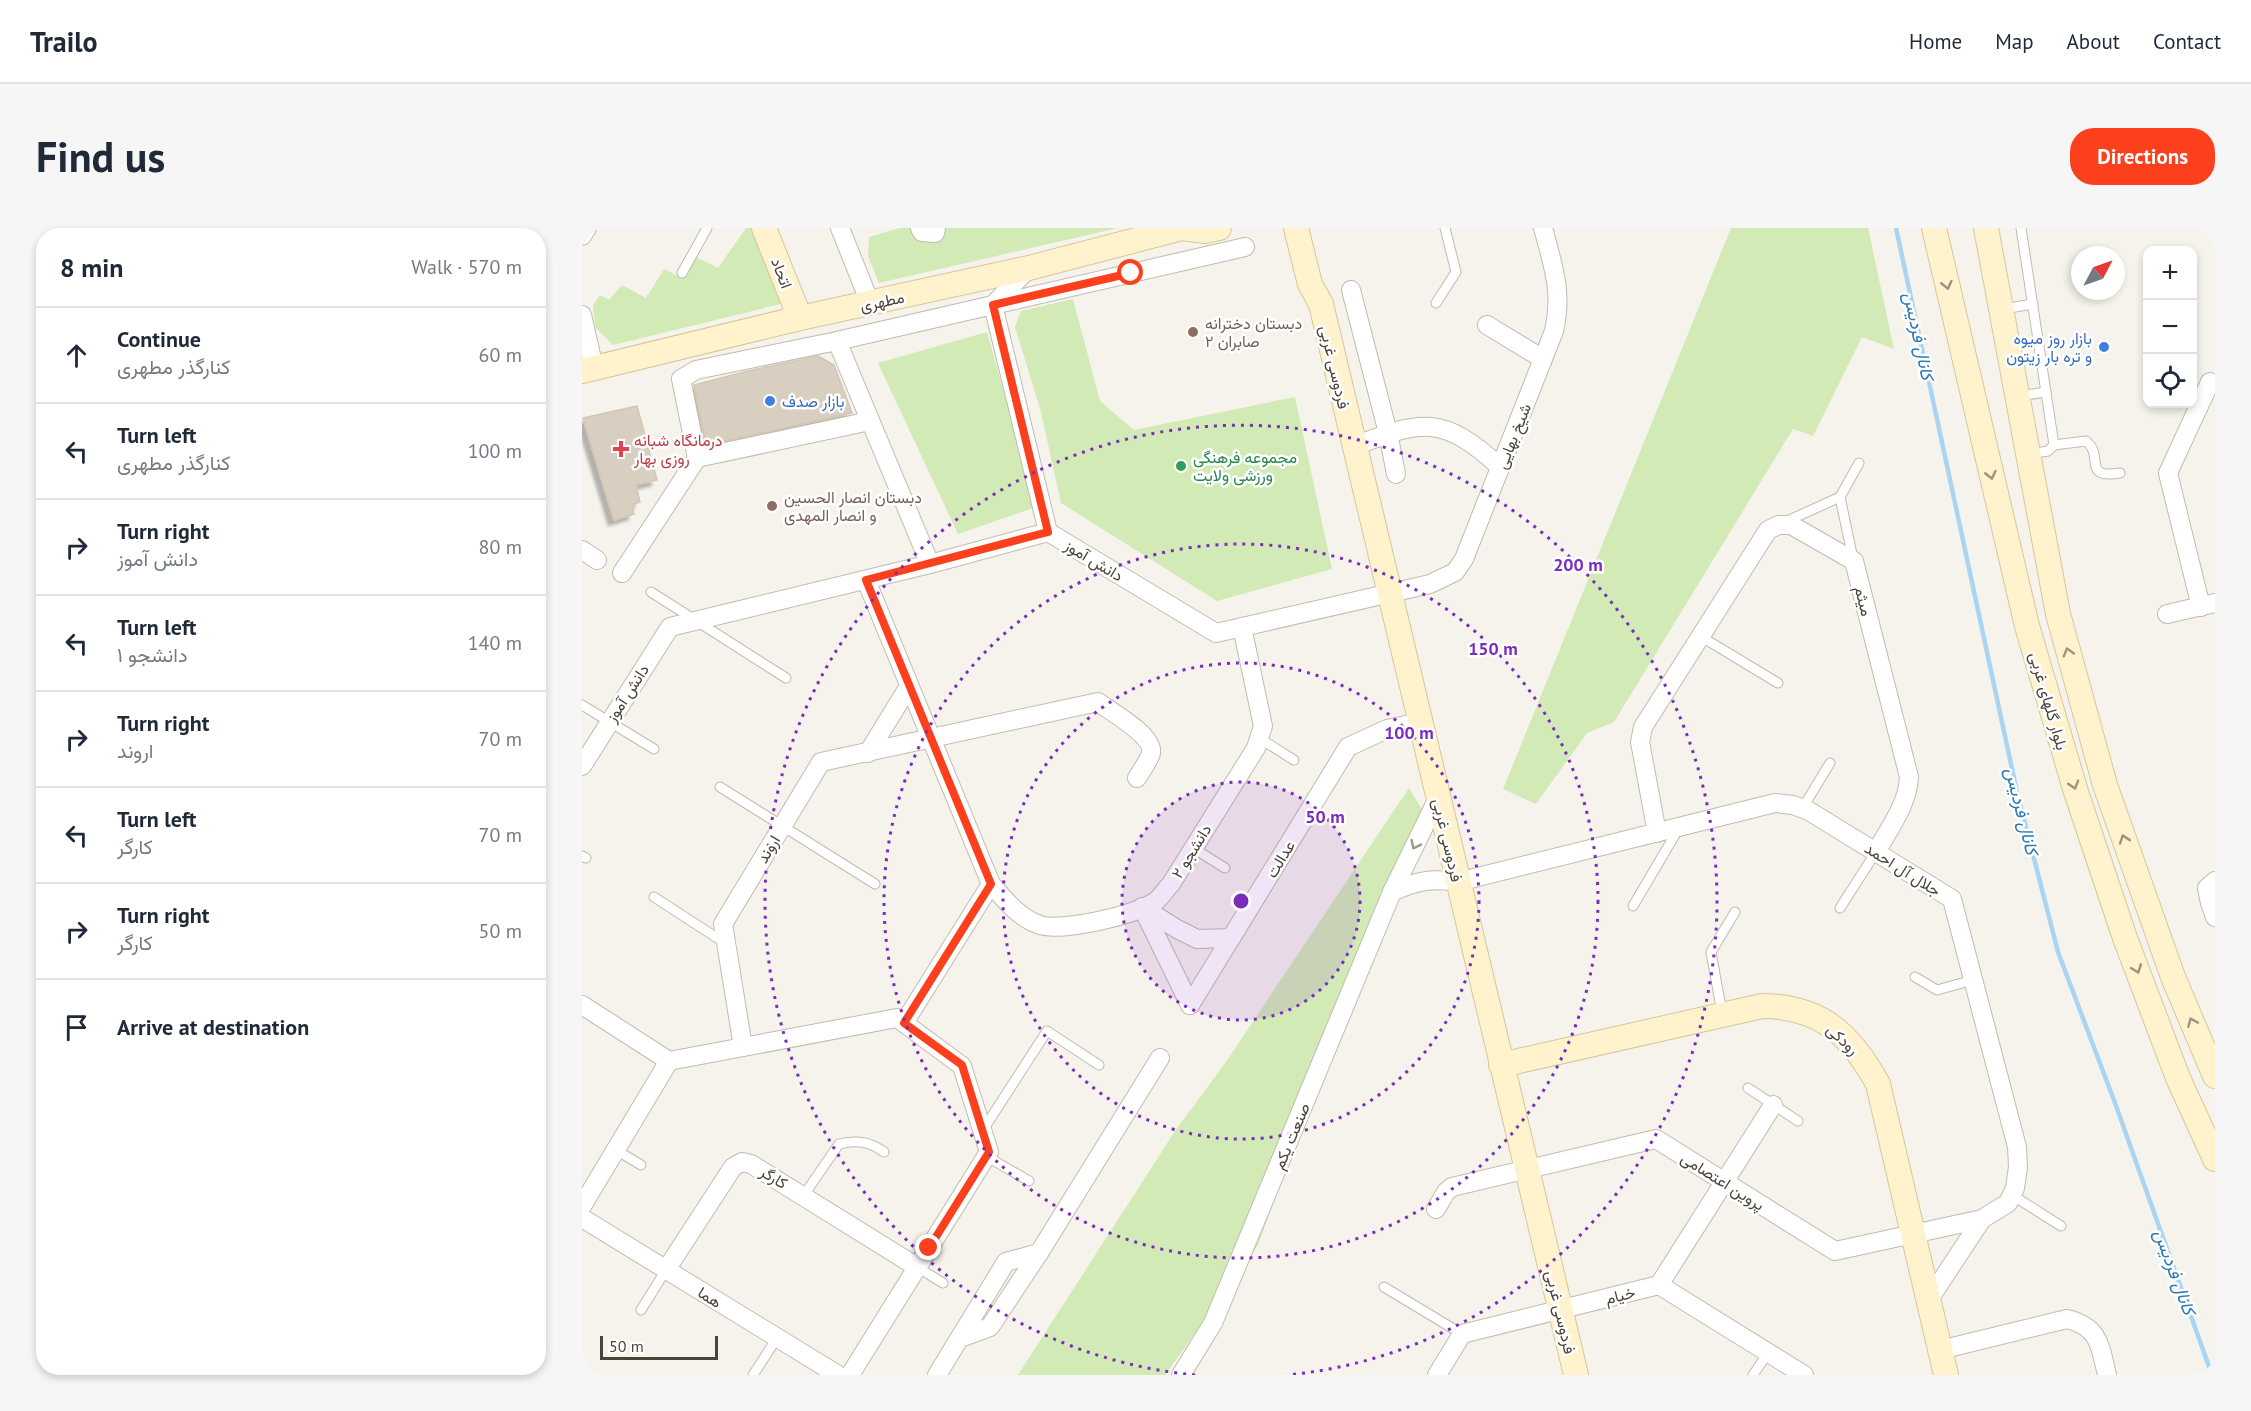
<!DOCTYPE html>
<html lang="en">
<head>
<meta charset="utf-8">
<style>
	body { margin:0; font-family:"PT Sans",Vazirmatn,sans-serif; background:#f6f6f7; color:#1f2937 }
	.controls { position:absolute; right:18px; top:18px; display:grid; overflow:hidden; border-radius:12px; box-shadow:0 3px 9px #0003 }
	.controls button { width:54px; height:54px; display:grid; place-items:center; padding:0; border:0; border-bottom:2px solid #e0e1e3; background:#fff; color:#1f2937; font:30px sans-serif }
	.compass { position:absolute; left:1489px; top:18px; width:54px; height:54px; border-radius:50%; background:#fff; box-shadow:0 3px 9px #0003; rotate:49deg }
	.scale { position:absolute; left:18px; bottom:15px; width:118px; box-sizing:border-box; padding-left:6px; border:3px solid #4b4439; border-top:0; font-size:16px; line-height:21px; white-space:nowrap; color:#4b4439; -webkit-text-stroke:4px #fff; paint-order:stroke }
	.stop { position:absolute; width:18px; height:18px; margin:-14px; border:4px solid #fc3f1d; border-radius:50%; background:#fff }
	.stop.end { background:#fc3f1d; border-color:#fff; box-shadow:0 2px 6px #0008 }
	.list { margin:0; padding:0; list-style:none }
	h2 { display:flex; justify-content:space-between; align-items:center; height:78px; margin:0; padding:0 24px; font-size:26px }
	h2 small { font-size:20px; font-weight:400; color:#747a83 }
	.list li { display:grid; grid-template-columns:39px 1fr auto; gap:18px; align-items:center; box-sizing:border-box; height:96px; padding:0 24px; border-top:2px solid #e0e1e3 }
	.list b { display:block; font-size:22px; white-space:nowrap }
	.list p { margin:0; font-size:20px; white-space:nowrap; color:#747a83 }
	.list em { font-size:20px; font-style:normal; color:#747a83 }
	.icon { flex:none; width:33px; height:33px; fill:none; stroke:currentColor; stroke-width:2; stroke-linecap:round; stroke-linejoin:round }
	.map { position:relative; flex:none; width:1633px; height:1147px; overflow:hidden; border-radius:24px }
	header { display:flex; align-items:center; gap:36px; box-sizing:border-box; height:84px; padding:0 30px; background:#fff; border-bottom:2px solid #e0e1e3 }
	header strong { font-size:28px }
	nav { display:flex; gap:33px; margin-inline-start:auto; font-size:21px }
	.intro { display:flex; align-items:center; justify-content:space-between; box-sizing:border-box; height:144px; padding:0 36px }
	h1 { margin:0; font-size:42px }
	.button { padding:15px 27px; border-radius:24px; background:#fc3f1d; color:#fff; font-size:21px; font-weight:700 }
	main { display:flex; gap:36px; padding:0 36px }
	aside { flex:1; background:#fff; border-radius:24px; box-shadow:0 3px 9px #0003 }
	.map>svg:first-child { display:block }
	.green { fill:#d2eab5 }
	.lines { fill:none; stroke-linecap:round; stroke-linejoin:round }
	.stream { stroke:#a9d4f2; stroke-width:4.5 }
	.building { fill:#d8cfc1; stroke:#d3c7b4; stroke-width:1.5; filter:url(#shadow) }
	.lane-casing { stroke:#c2bbae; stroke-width:11 }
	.street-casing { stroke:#c2bbae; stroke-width:20 }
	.secondary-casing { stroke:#d6c79b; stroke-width:26 }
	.lane { stroke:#fff; stroke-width:9 }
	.street { stroke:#fff; stroke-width:18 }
	.secondary { stroke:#fff3cd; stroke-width:24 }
	.oneway { stroke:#9c937c }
	.oneway2 { stroke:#9c9892 }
	.route { stroke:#fc3f1d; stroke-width:8 }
	.ring { fill:none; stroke:#7b2cbf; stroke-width:3; stroke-dasharray:3 6 }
	.education-dot { fill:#8d6e63; stroke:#fff; stroke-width:2 }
	.shop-dot { fill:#3f7fe0; stroke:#fff; stroke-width:2 }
	.health-dot { fill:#e0444e; stroke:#fff; stroke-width:2 }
	.leisure-dot { fill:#2e9e5b; stroke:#fff; stroke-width:2 }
	.labels { text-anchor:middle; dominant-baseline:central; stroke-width:5; stroke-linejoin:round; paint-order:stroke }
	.street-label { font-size:16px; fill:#4b4439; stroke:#fff }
	.education-label { font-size:16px; fill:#785e54; stroke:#fff; text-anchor:start }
	.shop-label { font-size:16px; fill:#366cbe; stroke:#fff; text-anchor:end }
	.health-label { font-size:16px; fill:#be3a42; stroke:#fff; text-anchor:start }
	.leisure-label { font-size:16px; fill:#27864d; stroke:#fff; text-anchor:start }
	.water-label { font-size:18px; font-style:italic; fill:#2e7ab2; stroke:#fff }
	.centre { fill:#7b2cbf; stroke:#fff; stroke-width:3 }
	.ring-label { font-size:18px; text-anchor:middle; font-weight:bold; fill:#7b2cbf; stroke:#fff; stroke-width:5; stroke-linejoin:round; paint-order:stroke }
</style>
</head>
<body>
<header>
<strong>Trailo</strong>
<nav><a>Home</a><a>Map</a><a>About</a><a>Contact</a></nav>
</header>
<div class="intro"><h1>Find us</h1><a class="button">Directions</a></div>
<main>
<aside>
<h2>8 min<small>Walk · 570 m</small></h2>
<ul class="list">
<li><svg class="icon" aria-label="ahead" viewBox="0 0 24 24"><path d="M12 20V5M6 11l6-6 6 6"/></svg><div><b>Continue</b><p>کنارگذر مطهری</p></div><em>60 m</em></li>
<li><svg class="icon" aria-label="left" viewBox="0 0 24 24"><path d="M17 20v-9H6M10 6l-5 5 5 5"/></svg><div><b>Turn left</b><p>کنارگذر مطهری</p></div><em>100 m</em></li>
<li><svg class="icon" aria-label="right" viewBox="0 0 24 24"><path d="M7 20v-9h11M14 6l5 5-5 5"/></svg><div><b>Turn right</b><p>دانش آموز</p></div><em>80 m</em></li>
<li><svg class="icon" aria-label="left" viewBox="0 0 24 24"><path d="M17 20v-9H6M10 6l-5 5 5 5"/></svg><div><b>Turn left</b><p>دانشجو ۱</p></div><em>140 m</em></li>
<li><svg class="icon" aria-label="right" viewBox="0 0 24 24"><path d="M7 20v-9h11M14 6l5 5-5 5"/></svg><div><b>Turn right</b><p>اروند</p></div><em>70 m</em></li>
<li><svg class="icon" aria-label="left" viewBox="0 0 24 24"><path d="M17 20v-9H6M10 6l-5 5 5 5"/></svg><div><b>Turn left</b><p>کارگر</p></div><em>70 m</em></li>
<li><svg class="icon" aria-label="right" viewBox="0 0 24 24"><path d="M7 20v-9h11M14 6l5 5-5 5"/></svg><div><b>Turn right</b><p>کارگر</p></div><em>50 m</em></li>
<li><svg class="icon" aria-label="arrive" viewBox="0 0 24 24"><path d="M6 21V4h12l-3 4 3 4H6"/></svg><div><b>Arrive at destination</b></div></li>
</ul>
</aside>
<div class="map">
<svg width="1633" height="1147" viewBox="0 0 1633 1147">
	<defs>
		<filter id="shadow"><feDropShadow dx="-5.5" dy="5.5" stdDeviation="1.5" flood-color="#0004"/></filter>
	</defs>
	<rect width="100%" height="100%" fill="#f6f3ec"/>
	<g class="green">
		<path d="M164 0H180L203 75 31 117 13 99 11 77 18 67 27 72 40 57 64 70 82 41 98 49 112 28 136 40Z"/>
		<path d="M318 0H536L297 55 286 28 287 9Z"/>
		<path d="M1149 0H1286L1312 121 1280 109 1231 208 1211 201 1032 494 1005 505 954 576 921 561Z"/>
		<path d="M491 71 518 173 552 202 713 169 750 341 635 373 479 275 459 184 433 99 439 83Z"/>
		<path d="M405 104 454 279 376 306 296 135Z"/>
		<path d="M827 560 844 588 739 846 676 1017 583 1147H436L593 903 644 834Z"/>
	</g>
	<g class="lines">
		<path class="stream" d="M1314 0 1435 564 1476 724 1533 875 1630 1147"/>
	</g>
	<g class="building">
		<path d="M236 128 252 137 270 185 124 217 112 157 166 143Z"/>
		<path d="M55 178 75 252 54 257 58 274 50 277 52 286 32 292 1 190Z"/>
	</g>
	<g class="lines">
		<defs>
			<g id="lane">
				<path d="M1439 0 1472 217 1466 223 1447 226"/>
				<path d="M100 45 125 0"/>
				<path d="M854 75 874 44 863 0"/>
				<path d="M1421 81 1451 76"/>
				<path d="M1437 168 1464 164"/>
				<path d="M1472 217 1504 213C1523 228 1499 251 1538 245"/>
				<path d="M1203 294 1258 269"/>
				<path d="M1271 331 1258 269 1277 235"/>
				<path d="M69 364 204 450"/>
				<path d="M1118 408 1196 455"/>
				<path d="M0 477 72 521"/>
				<path d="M677 510 712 532"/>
				<path d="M138 559 293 656"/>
				<path d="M1220 581 1248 535"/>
				<path d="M611 620 643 640"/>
				<path d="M0 628 4 630"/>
				<path d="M72 669 143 715"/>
				<path d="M1051 678 1097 600"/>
				<path d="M1258 680 1294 624"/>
				<path d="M1333 749 1355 762 1391 752"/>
				<path d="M1140 785 1129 724 1153 684"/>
				<path d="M1166 860 1216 893"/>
				<path d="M401 902 465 803 517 837"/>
				<path d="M34 922 59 937"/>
				<path d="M404 928 447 953"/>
				<path d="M222 967 257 916C274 912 287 913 302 924"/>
				<path d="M1430 967 1479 998"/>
				<path d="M335 1039 361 1055"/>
				<path d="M802 1059 880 1106"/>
				<path d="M59 1082 84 1042"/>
				<path d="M171 1147 195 1110"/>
				<path d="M1171 1147 1186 1125"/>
			</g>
			<g id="street">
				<path d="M258 0 288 75"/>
				<path d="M338 0 340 4 353 5 354 0"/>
				<path d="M0 8 5 0"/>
				<path d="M769 62 806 205 814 246"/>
				<path d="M0 87 12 140"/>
				<path d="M905 97 961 131"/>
				<path d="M255 113 348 336"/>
				<path d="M771 219C840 191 861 187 918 239"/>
				<path d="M115 230 99 151 114 142 255 113 411 77 447 40"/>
				<path d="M466 304 411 77 663 19"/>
				<path d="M0 322 15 332"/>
				<path d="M40 345 115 230 288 193"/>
				<path d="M284 352 409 656C423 672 437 690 458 697 481 704 554 687 574 673 579 669 584 661 589 656L674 520 681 498 660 399"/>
				<path d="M1619 379 1586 245 1628 154"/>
				<path d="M1585 386 1633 375"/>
				<path d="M286 525 327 458"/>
				<path d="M0 538 88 399 348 336 466 304 634 405 848 356 873 344 882 331 972 103C981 65 971 37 961 0"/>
				<path d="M1075 605 1058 514 1061 499 1186 302 1197 297H1209L1272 333 1327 549C1326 576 1307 601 1294 624"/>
				<path d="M1633 653 1625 660 1628 675 1633 689"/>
				<path d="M810 664C834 653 849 650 876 654L1193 575 1211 577 1227 583 1370 671 1435 919 1436 939 1433 960 1426 975 1400 991 1253 1023 1074 911 870 959 864 964 854 981"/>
				<path d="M0 777 87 833"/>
				<path d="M608 777 766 519 805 501 838 494"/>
				<path d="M608 777 560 679 595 701 615 711 649 710"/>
				<path d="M161 819 141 696 239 534 516 474C529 484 572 507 569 525 567 533 559 543 555 550"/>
				<path d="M0 978 87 833 315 790 322 795 409 656"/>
				<path d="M0 990 256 1147"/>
				<path d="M84 1042 151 939 160 934 169 936 335 1039"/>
				<path d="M1077 1057 1191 877"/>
				<path d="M1348 1070 1400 991"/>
				<path d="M378 1110 408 1099 457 1025"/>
				<path d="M1358 1122 1485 1091C1518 1099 1518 1118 1525 1147"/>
				<path d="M268 1147 407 924 380 838 322 795"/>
				<path d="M355 1147 424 1034 457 1025 578 830"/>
				<path d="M599 1147 631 1095 810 664 856 570"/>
				<path d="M855 1147 880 1106 1077 1057 1222 1147"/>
			</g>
			<g id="secondary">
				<path d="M182 0 218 90"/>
				<path d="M600 0 623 3 637 0"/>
				<path d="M714 0 728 56 739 76 994 1147"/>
				<path d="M1352 0 1445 398 1494 564 1543 710 1596 850 1633 931"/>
				<path d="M1404 0 1476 386 1523 557 1591 749 1633 848"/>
				<path d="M0 143 218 90 447 40 600 0"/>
				<path d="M919 837 1180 778C1239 778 1269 807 1296 856L1364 1147"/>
			</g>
		</defs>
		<use href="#lane" class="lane-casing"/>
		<use href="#street" class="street-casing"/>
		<use href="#secondary" class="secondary-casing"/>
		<use href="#lane" class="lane"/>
		<use href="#street" class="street"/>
		<use href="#secondary" class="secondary"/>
	</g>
	<defs><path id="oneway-chevron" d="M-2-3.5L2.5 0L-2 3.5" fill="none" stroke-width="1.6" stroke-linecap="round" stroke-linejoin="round" transform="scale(1.5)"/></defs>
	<g class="oneway">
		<use href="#oneway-chevron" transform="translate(1365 57) rotate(77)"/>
		<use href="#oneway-chevron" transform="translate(1409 247) rotate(77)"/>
		<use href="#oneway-chevron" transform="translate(1486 424) rotate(-106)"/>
		<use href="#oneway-chevron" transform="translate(1492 557) rotate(73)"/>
		<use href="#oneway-chevron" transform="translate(1542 611) rotate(-109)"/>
		<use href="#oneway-chevron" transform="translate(1555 741) rotate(69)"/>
		<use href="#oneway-chevron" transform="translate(1610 794) rotate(-113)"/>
	</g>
	<use class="oneway2" href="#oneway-chevron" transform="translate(833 617) rotate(116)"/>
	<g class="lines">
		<path class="route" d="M347 1020 407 924 380 837 322 795 409 656 284 352 466 304 411 77 549 45"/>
	</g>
	<circle cx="659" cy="673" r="119" fill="#7b2cbf" fill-opacity=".12"/>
	<g class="ring">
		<circle cx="659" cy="673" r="119"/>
		<circle cx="659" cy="673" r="238"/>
		<circle cx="659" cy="673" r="357"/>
		<path d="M613 1147A476 476 0 1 1 705 1147"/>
	</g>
	<g class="education-dot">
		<circle cx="611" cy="104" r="6"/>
		<circle cx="190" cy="278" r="6"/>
	</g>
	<g class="shop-dot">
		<circle cx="1522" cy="119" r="6"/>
		<circle cx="188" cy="173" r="6"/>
	</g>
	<path class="health-dot" d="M36 212h6v6h6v6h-6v6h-6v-6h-6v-6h6z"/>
	<circle class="leisure-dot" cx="599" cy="238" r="6"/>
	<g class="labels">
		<g class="street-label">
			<text transform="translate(200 45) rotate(69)">اتحاد</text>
			<text transform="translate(300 73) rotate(-12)">مطهری</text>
			<text transform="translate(753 139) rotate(77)">فردوسی غربی</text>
			<text transform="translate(931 208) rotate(-68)">شیخ بهایی</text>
			<text transform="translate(512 332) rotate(31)">دانش آموز</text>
			<text transform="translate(1282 373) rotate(76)">میثم</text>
			<text transform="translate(45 465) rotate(-57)">دانش آموز</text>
			<text transform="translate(1467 473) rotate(74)">بلوار گلهای غربی</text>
			<text transform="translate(866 612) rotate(77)">فردوسی غربی</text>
			<text transform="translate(186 621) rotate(-59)">اروند</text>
			<text transform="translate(609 623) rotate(-58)">دانشجو ۲</text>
			<text transform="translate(698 631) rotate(-59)">عدالت</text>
			<text transform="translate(1321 641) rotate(32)">جلال آل احمد</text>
			<text transform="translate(1261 811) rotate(43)">رودکی</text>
			<text transform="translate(709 908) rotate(-67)">صنعت یکم</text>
			<text transform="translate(192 949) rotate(31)">کارگر</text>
			<text transform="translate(1141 953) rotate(32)">پروین اعتصامی</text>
			<text transform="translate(1038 1067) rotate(-14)">خیام</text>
			<text transform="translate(128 1069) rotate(32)">هما</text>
			<text transform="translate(979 1084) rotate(77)">فردوسی غربی</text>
		</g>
		<g class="education-label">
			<text x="623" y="95">دبستان دخترانه<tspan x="623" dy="18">صابران ۲</tspan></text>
			<text x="202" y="269">دبستان انصار الحسین<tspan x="202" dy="18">و انصار المهدی</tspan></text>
		</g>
		<g class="shop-label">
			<text x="1510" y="110">بازار روز میوه<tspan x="1510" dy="18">و تره بار زیتون</tspan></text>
			<text x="200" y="173" text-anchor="start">بازار صدف</text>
		</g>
		<g class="health-label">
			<text x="52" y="212">درمانگاه شبانه<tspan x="52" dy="18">روزی بهار</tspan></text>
		</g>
		<g class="leisure-label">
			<text x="611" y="229">مجموعه فرهنگی<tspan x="611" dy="18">ورزشی ولایت</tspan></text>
		</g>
		<g class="water-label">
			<text transform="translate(1337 108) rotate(78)">کانال فردیس</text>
			<text transform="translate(1440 583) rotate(76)">کانال فردیس</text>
			<text transform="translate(1593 1044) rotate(70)">کانال فردیس</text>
		</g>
	</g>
	<circle cx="659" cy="673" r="9" class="centre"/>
	<g class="ring-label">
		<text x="996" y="343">200 m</text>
		<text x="911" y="427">150 m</text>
		<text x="827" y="511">100 m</text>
		<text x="743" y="595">50 m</text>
	</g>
</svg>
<div class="controls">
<button>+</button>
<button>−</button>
<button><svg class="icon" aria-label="locate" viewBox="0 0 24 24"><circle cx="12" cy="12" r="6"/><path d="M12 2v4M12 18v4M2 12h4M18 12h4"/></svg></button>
</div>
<svg class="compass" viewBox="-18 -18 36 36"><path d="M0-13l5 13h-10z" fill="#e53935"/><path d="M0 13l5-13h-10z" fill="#747a83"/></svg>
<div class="scale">50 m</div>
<div class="stop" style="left:549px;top:45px"></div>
<div class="stop end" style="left:347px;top:1020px"></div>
</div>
</main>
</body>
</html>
